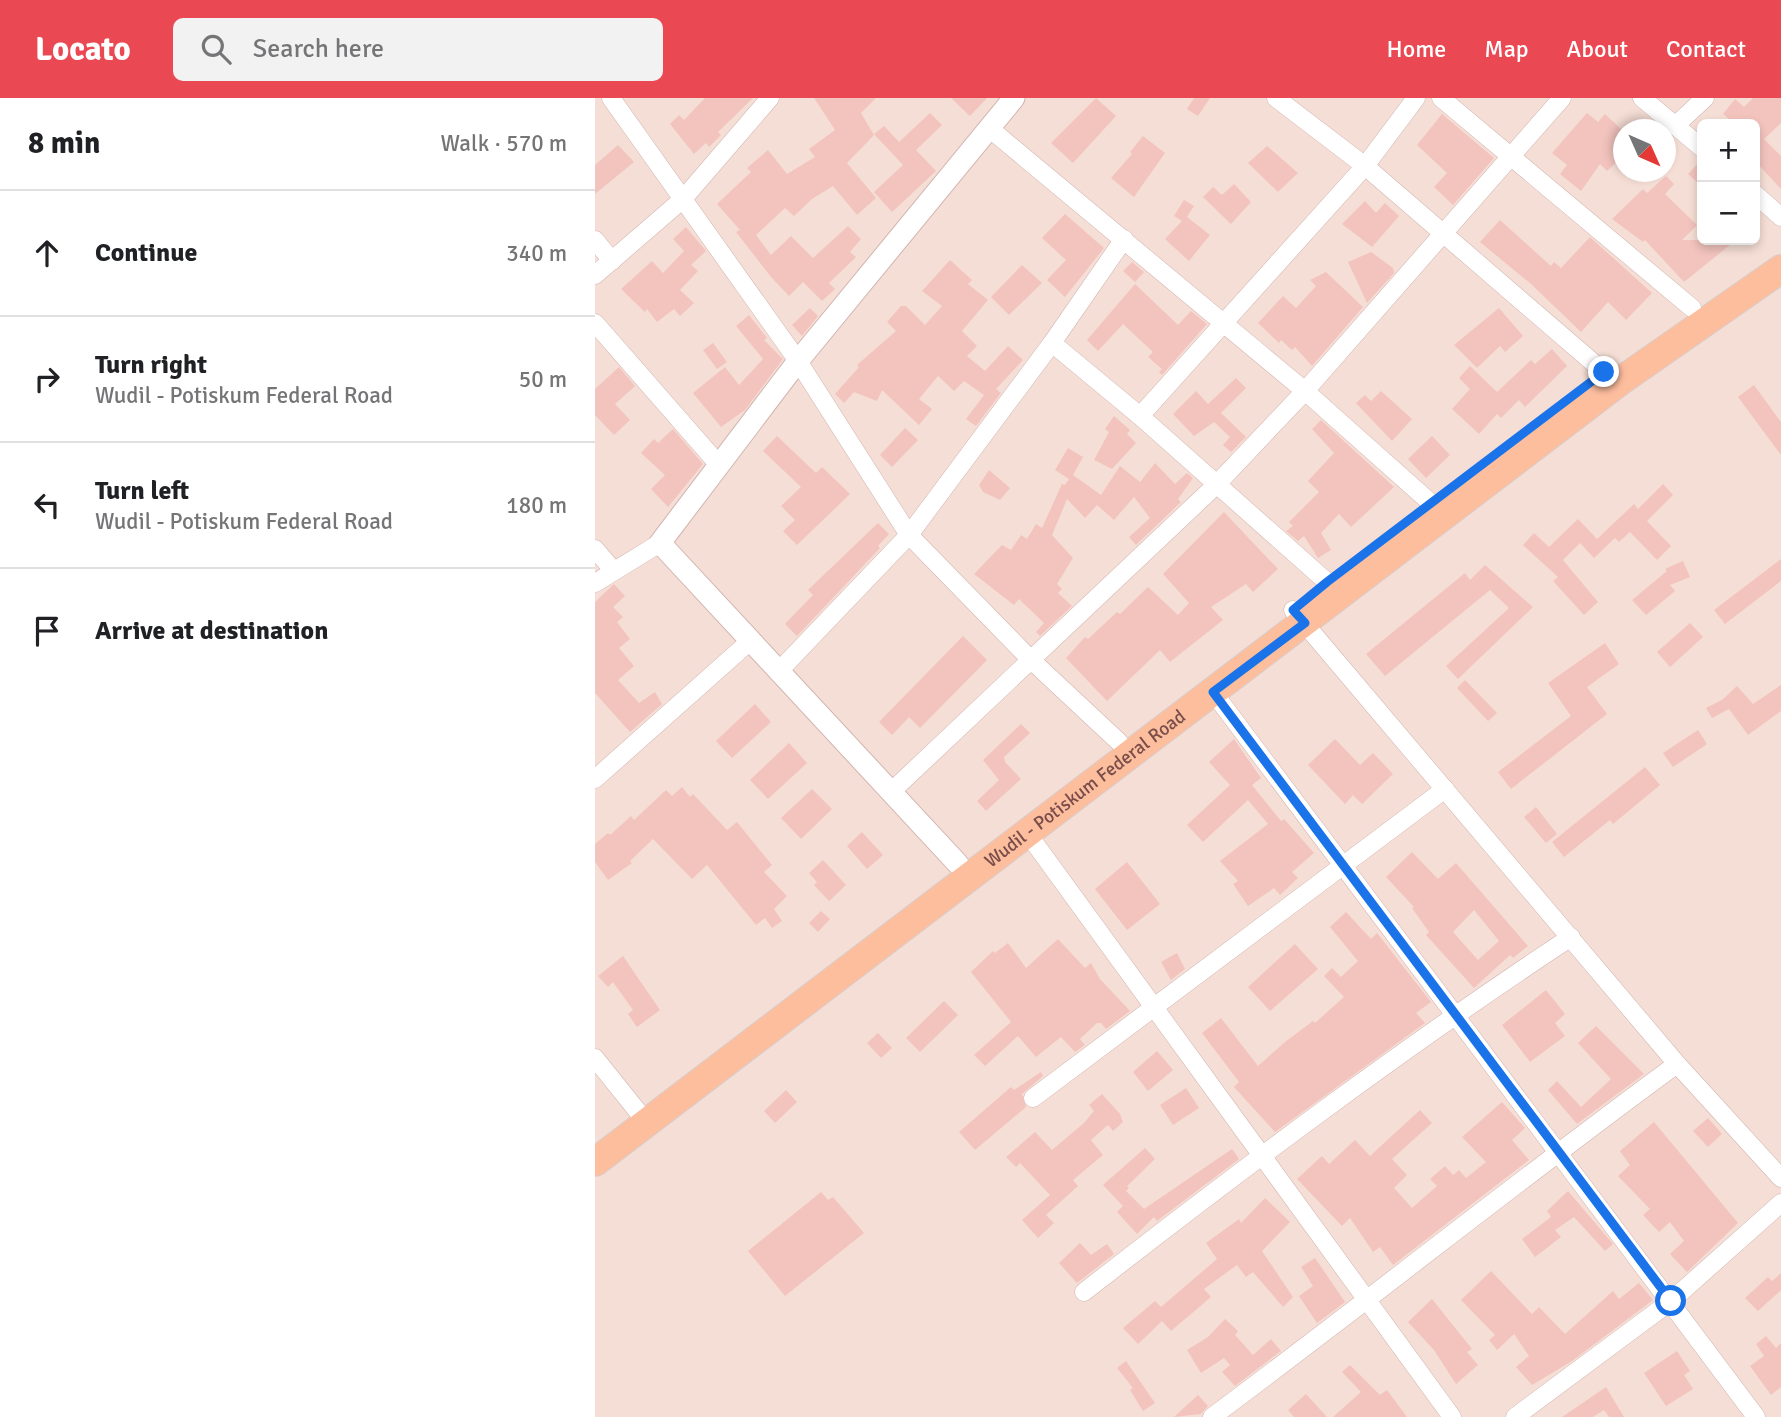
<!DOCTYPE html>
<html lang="en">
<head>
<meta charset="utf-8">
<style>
	body { margin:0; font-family:Signika,sans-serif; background:#f2f2f2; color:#202124 }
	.controls { position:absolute; right:21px; top:21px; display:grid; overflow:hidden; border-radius:10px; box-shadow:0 4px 10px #0003 }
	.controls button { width:63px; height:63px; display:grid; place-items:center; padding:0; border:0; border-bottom:2px solid #e0e0e0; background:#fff; color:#202124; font:35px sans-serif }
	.compass { position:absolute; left:1018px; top:21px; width:63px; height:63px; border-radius:50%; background:#fff; box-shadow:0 4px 10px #0003; rotate:135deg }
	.stop { position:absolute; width:21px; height:21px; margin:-16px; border:5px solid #1a73e8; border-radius:50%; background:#fff }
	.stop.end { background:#1a73e8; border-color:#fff; box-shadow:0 2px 7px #0008 }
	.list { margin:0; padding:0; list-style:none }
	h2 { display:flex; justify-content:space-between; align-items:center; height:91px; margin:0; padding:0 28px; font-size:30px }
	h2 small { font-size:23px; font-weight:400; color:#757577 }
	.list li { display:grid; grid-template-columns:46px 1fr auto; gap:21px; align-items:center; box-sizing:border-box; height:126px; padding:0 28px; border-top:2px solid #e0e0e0 }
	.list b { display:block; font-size:26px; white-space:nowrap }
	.list p { margin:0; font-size:23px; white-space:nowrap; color:#757577 }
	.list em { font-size:23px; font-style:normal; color:#757577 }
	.icon { flex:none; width:38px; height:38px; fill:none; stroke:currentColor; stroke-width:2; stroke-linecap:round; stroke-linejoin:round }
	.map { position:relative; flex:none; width:1186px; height:1319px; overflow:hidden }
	header { display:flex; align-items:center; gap:42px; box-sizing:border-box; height:98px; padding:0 35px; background:#ea4954; color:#fff }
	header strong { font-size:33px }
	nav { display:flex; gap:38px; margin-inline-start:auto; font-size:24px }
	.search { width:490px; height:63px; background:#f2f2f2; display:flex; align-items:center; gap:18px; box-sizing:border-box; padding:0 24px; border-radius:10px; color:#757577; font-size:26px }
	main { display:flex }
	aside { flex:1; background:#fff }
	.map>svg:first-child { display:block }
	.residential { fill:#f5ded5; fill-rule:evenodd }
	.building { fill:#f3c4be; fill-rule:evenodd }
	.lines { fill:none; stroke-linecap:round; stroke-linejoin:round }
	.minor-casing { stroke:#d2b4af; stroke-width:19 }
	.tertiary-casing { stroke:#d2b4af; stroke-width:23 }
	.primary-casing { stroke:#d9cdcc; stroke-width:30 }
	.minor { stroke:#fff; stroke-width:18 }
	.tertiary { stroke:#fff; stroke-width:21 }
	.primary { stroke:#fdbe9e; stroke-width:28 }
	.route { stroke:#1a73e8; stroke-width:9 }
	.labels { text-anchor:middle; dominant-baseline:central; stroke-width:5; stroke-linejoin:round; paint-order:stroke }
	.street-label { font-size:19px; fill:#784d4a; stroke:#fff4ee }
</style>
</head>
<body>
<header>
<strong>Locato</strong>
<div class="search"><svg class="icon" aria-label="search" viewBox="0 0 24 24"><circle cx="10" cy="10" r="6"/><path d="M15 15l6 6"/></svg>Search here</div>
<nav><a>Home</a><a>Map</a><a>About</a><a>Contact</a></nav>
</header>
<main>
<aside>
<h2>8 min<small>Walk · 570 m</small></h2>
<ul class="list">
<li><svg class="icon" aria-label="ahead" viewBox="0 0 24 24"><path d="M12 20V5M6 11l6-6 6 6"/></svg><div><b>Continue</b></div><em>340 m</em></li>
<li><svg class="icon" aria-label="right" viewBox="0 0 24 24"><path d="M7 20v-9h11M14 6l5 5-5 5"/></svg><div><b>Turn right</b><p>Wudil - Potiskum Federal Road</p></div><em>50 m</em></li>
<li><svg class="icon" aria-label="left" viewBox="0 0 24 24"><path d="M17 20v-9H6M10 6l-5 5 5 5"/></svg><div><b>Turn left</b><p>Wudil - Potiskum Federal Road</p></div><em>180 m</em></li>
<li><svg class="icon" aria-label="arrive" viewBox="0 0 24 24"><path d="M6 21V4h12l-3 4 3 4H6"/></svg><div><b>Arrive at destination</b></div></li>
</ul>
</aside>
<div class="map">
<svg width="1186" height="1319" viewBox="0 0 1186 1319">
	<rect width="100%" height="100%" fill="#fdeee7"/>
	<path class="residential" d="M0 0H1186V1319H0ZM1107 26H1160V142H1107ZM1028 32H1070V74H1028Z"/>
	<g class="building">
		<path d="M110 0H158L123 34 126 37 114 49 111 45 99 56 75 26 84 17 89 22Z"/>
		<path d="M219 0H281L266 15 279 37 252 65 281 100 262 117 238 88 217 101 199 118 190 110 161 137 176 157 196 138 218 160 253 128 266 141 255 154 261 159 234 185 240 191 227 203 208 184 194 198 176 179 141 134 145 132 122 106 156 74 152 70 173 52 192 76 220 59 214 51 240 32Z"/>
		<path d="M356 0H392L375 18Z"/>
		<path d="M501 0 521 18 478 65 456 45Z"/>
		<path d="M599 0H615L603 18 592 11Z"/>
		<path d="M1158 0H1186V25L1169 41 1186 58V91L1160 63V26H1140L1128 16 1140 1 1149 9Z"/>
		<path d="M335 15 347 27 321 52 341 73 297 114 279 94 308 67 279 36 289 28 304 44Z"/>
		<path d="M992 15 1003 24 1010 16 1028 33V58L1012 73 1005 66 986 93 965 76 972 67 957 55Z"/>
		<path d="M847 16 899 60 858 107 839 89 852 75 822 47Z"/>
		<path d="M548 38 570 55 539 99 516 80 537 56 535 54Z"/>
		<path d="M23 47 39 64 0 96V67Z"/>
		<path d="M672 48 703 75 683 94 653 65Z"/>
		<path d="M1107 61V89L1093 76Z"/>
		<path d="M1071 78 1079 86 1070 96 1102 127 1087 142H1141L1089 184 1050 142 1048 144 1017 121 1048 91 1052 95Z"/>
		<path d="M639 86 656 104 636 126 608 99 618 89 627 97Z"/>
		<path d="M589 102 599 108 592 119 615 137 594 163 570 141 587 123 579 118Z"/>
		<path d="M770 103 781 115 790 105 804 118 777 149 747 126Z"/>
		<path d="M470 116 509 150 470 199 452 182 471 162 447 140Z"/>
		<path d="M905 122 956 168 959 164 966 170 995 139 1057 195 1031 222 1013 204 986 234 936 186 885 144Z"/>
		<path d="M91 129 111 153 96 167 103 173 85 192 99 205 85 218 79 211 62 224 52 211 50 214 26 191 57 163 68 175 89 153 78 141Z"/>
		<path d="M776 154 798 170 799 175 772 205 753 164Z"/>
		<path d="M355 162 377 182 373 186 393 202 367 233 382 248 372 258 390 273 413 248 428 262 401 291 406 295 381 328 371 321 389 297 369 283 359 293 343 278 324 301 337 311 324 327 287 292 282 303 259 294 249 305 240 296 264 269 262 267 301 233 292 224 306 208H311L330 227 347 208 327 193Z"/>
		<path d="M537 164 549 174 540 184 528 173Z"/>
		<path d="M427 167 447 185 414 217 396 199Z"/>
		<path d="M731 174 768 209 717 268 700 249 697 252 686 242 684 245 663 225 688 198 701 210 721 188 715 182Z"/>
		<path d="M540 186 583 227 596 213 612 226 567 277 564 274 567 271 553 259 558 254 528 226 503 253 492 242Z"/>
		<path d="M215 210 223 218 207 238 197 227Z"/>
		<path d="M904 210 928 238 910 254 905 248 882 270 859 247Z"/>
		<path d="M154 217 172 240 169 242 188 261 150 312 126 329 98 295 130 269 144 287 168 261 141 228Z"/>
		<path d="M118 245 132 264 122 271 108 252Z"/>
		<path d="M957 251 972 268 930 309 924 302 906 320 902 316 884 336 857 311 875 291 864 280 875 268 902 294 936 262 940 266Z"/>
		<path d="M24 269 40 288 20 306 35 322 19 337 0 317V291Z"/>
		<path d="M641 280 651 290 626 315 651 339 636 354 628 347 635 339 619 324 599 338 578 316 601 293 613 306Z"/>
		<path d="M1159 287 1186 324V357L1143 299Z"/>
		<path d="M786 293 817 321 797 343 761 305 770 297 776 303Z"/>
		<path d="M519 318 535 332 532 336 541 345 517 371 499 362 514 334 510 331Z"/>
		<path d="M726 322 799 389 756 429 744 416 726 435 736 452 723 460 709 438 703 443 691 433 698 428 694 424 724 394 713 383 739 355 717 331Z"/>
		<path d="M310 330 323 342 297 369 285 357Z"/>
		<path d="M78 331 108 366 73 409 56 391 70 377 46 355 59 341 63 345Z"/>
		<path d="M182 338 221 375 227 369 255 396 202 447 188 433 200 422 186 408 206 389 168 353Z"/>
		<path d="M837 338 855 357 831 380 813 361Z"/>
		<path d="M473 350 488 359 478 377 506 397 525 368 545 384 560 365 580 386 592 375 598 380 583 401 586 404 541 447 534 439 555 420 539 399 519 422 502 407 490 420 472 401 457 437 478 460 462 486 467 491 463 495 477 508 445 538 441 534 449 525 424 501 419 507 379 476 407 447 416 452 426 437 432 441 441 426 447 430 467 386 470 387 474 381 460 372Z"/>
		<path d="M394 372 415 390 405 402 388 394 384 387Z"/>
		<path d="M1068 386 1078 397 1052 423 1076 448 1062 462 1035 434 1024 444 1020 440 999 460 985 445 968 462 1003 504 989 517 958 483 963 479 928 447 939 435 954 449 983 421 1002 441 1039 406 1043 411Z"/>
		<path d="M629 414 683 471 658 494 651 486 616 509 628 522 575 564 565 552 512 603 471 560 490 539 493 541 522 514 525 516 553 489 583 517 594 505 568 476Z"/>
		<path d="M283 425 294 436 283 448 285 450 202 538 190 526 218 497 213 492Z"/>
		<path d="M1186 461V483L1130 526 1119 512Z"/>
		<path d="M1088 463 1095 479 1075 487 1080 493 1051 517 1037 502 1072 473 1070 471Z"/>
		<path d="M890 467 938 509 863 581 851 568 914 510 895 492 790 578 771 556 870 475 875 482Z"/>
		<path d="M19 486 30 498 18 509 28 519 22 524 35 541 24 550 39 568 23 582 44 605 60 594 67 606 35 634 0 595V504Z"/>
		<path d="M1095 525 1108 539 1075 569 1062 554Z"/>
		<path d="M368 538 392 562 325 630 314 619 297 637 284 624Z"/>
		<path d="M1010 545 1024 566 992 589 1012 616 916 691 903 674 976 618 953 585Z"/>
		<path d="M870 582 902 615 893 623 862 590Z"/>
		<path d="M1186 587V613L1153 637 1134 611 1117 620 1111 610 1127 602 1142 588 1158 606Z"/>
		<path d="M160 606 176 624 137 660 121 643Z"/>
		<path d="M426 626 435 635 409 659 410 664 426 681 391 713 382 703 404 682 388 662Z"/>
		<path d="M1103 632 1112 646 1078 669 1068 655Z"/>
		<path d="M639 641 666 680 657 687 686 723 689 721 719 755 697 774 703 780 685 797 679 790 653 808 638 786 643 783 625 763 673 726 653 702 608 744 592 727 635 687 614 664Z"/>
		<path d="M740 641 765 667 778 655 798 676 767 706 758 697 750 706 713 667Z"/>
		<path d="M194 645 212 665 173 701 155 682Z"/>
		<path d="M1050 669 1065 687 1018 726 1015 722 969 759 957 744Z"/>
		<path d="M87 689 95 699 98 696 132 732 142 724 177 767 169 774 192 798 179 811 187 823 177 830 170 820 161 827 112 767 97 781 58 741 35 763 37 765 13 782 0 764V746L13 735 15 737 36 718 39 722 71 692 77 698Z"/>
		<path d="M217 691 237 711 206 741 186 720Z"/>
		<path d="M941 709 962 736 951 745 929 719Z"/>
		<path d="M267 734 288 757 272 771 252 748Z"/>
		<path d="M817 754 843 781 861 765 933 848 918 860 915 857 879 890 831 837 834 834 817 810 819 809 791 779ZM879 812 904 843 883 862 858 834Z"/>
		<path d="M228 762 251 787 234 803 219 787 222 784 214 775Z"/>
		<path d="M532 764 565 806 532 832 500 791Z"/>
		<path d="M226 813 235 821 223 834 214 825Z"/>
		<path d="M751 814 776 841 782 835 836 904 821 915 830 925 680 1034 639 989 644 984 607 935 626 920 663 968 690 944 718 923 720 925 749 899 729 878 737 870 746 879 763 863 735 829Z"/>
		<path d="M463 841 490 870 496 865 505 881 535 913 511 931 506 925H502L485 941 490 947 480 954 466 939 441 959 423 938 390 968 379 957 416 924 376 874 398 853 400 855 413 845 431 870Z"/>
		<path d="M700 846 723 871 675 913 653 889Z"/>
		<path d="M582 855 590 871 576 882 566 864Z"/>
		<path d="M28 858 65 912 42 929 33 916 38 912 18 884 13 889 3 878Z"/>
		<path d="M951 892 970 916 960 925 970 938 935 964 907 927Z"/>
		<path d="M349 903 363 917 325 954 311 940Z"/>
		<path d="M1001 928 1049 976 982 1026 953 992 962 983 986 1009 1016 981 983 945Z"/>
		<path d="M283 935 297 950 286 960 272 945Z"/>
		<path d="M562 953 578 972 553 993 538 974Z"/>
		<path d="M446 974 448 978 427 996 431 1009 380 1052 364 1034 416 989 419 992Z"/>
		<path d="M591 990 604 1010 578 1027 565 1007Z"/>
		<path d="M191 992 202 1004 180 1025 169 1013Z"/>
		<path d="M507 996 525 1016 528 1024 518 1033 513 1027 496 1042 508 1057 478 1082 483 1088 451 1117 459 1125 443 1140 427 1122 455 1097 425 1065 421 1069 411 1059 440 1034 457 1052 489 1025 499 1013 494 1007Z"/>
		<path d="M907 1004 930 1030 917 1042 934 1062 798 1167 785 1149 778 1154 755 1120 747 1128 702 1081 727 1058 734 1066 760 1042 775 1058 825 1012 837 1025 797 1061 812 1077 799 1090 817 1110 842 1088 835 1081 850 1068 858 1077 864 1072 871 1080 891 1064 867 1039Z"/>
		<path d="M1113 1020 1127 1036 1113 1049 1098 1033Z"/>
		<path d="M1059 1024 1143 1125 1092 1174 1075 1156 1089 1143 1075 1124 1064 1134 1048 1117 1055 1111 1023 1078 1035 1067 1025 1053Z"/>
		<path d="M550 1050 560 1061 532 1088 534 1090 531 1093 549 1111 637 1051 644 1061 562 1123 559 1119 542 1136 522 1114 528 1108 508 1087Z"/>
		<path d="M973 1093 1018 1146 1010 1153 979 1119 960 1132 966 1139 940 1159 927 1141 956 1119 952 1113Z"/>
		<path d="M226 1094 233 1102 238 1099 269 1135 190 1198 153 1153Z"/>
		<path d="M670 1100 695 1124 667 1153 698 1199 688 1209 658 1174 651 1179 642 1167 609 1191 616 1199 576 1233 567 1223 543 1246 528 1230 560 1203 566 1209 622 1161 611 1145 644 1121 646 1125Z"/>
		<path d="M485 1145 496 1157 512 1146 519 1156 482 1185 464 1165Z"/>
		<path d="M720 1160 750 1204 722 1225 704 1198 718 1188 706 1169Z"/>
		<path d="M896 1173 937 1216 944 1209 970 1236 1018 1193 1024 1201 1044 1185 1058 1202 977 1263 937 1287 921 1269 934 1258 919 1236 902 1252 894 1242 900 1237 866 1202Z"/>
		<path d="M1186 1175V1192L1163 1213 1150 1200 1173 1179 1177 1183Z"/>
		<path d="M837 1201 877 1251 872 1254 883 1267 861 1286 839 1252 813 1224Z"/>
		<path d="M630 1221 643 1233 640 1237 658 1257 676 1241 686 1253 640 1288 627 1274 635 1267 629 1260 606 1275 592 1252 613 1239Z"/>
		<path d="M1171 1238 1181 1250 1186 1245V1289L1176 1297 1155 1268 1169 1258 1161 1246Z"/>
		<path d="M1082 1253 1095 1273 1089 1277 1098 1291 1071 1308 1049 1275Z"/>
		<path d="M531 1263 560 1305 548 1313 535 1292 538 1290 522 1270Z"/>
		<path d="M755 1267 785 1297 792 1292 812 1319H738L766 1294 747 1274Z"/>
		<path d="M1011 1289 1029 1319H1014L1009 1312 998 1319H967Z"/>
		<path d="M711 1296 732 1319H699L693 1312Z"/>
		<path d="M603 1297 613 1308 606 1316 579 1319Z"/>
	</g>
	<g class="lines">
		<defs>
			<g id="minor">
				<path d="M16 0 203 263 314 437 434 560 524 644"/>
				<path d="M681 0 770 68 1009 274"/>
				<path d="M846 0 1097 210"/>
				<path d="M1047 0 1107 50"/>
				<path d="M1081 27 1110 0"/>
				<path d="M394 30 710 293 837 406"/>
				<path d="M1160 96 1186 119"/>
				<path d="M0 142 17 163"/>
				<path d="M0 177 88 101 175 0"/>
				<path d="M0 225 124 367"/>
				<path d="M457 245 545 318 732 484"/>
				<path d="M545 318 770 68 821 0"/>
				<path d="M0 451 18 472"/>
				<path d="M0 485 65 445"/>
				<path d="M698 512 1082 966 1186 1080"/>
				<path d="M183 574 314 437 457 245 529 141"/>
				<path d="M618 594 1161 1319"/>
				<path d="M0 681 154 544"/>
				<path d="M297 693 621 387 710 293 967 0"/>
				<path d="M433 736 857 1319"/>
				<path d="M0 960 52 1025"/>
				<path d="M438 1000 850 691"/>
				<path d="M489 1194C648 1070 808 950 976 839"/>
				<path d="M617 1319C773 1203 925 1081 1082 966"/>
				<path d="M920 1319 1076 1203 1186 1105"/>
			</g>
			<path id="tertiary" d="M363 766 65 445 203 263 419 0"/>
			<g id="primary">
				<path id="s1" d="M0 1064 1024 284 1186 171"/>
			</g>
		</defs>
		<use href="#minor" class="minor-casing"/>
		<use href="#tertiary" class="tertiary-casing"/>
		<use href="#primary" class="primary-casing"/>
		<use href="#minor" class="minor"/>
		<use href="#tertiary" class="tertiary"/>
		<use href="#primary" class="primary"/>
	</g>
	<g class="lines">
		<path class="route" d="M1009 274 732 484 698 512 710 525 618 594 1076 1203"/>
	</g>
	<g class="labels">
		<g class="street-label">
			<text stroke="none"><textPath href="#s1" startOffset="616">Wudil - Potiskum Federal Road</textPath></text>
		</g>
	</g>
</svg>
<div class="controls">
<button>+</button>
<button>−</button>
</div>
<svg class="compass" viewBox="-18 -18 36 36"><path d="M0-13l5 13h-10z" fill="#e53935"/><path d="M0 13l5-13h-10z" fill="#757577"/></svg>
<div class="stop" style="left:1076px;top:1203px"></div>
<div class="stop end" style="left:1009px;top:274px"></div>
</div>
</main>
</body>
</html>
